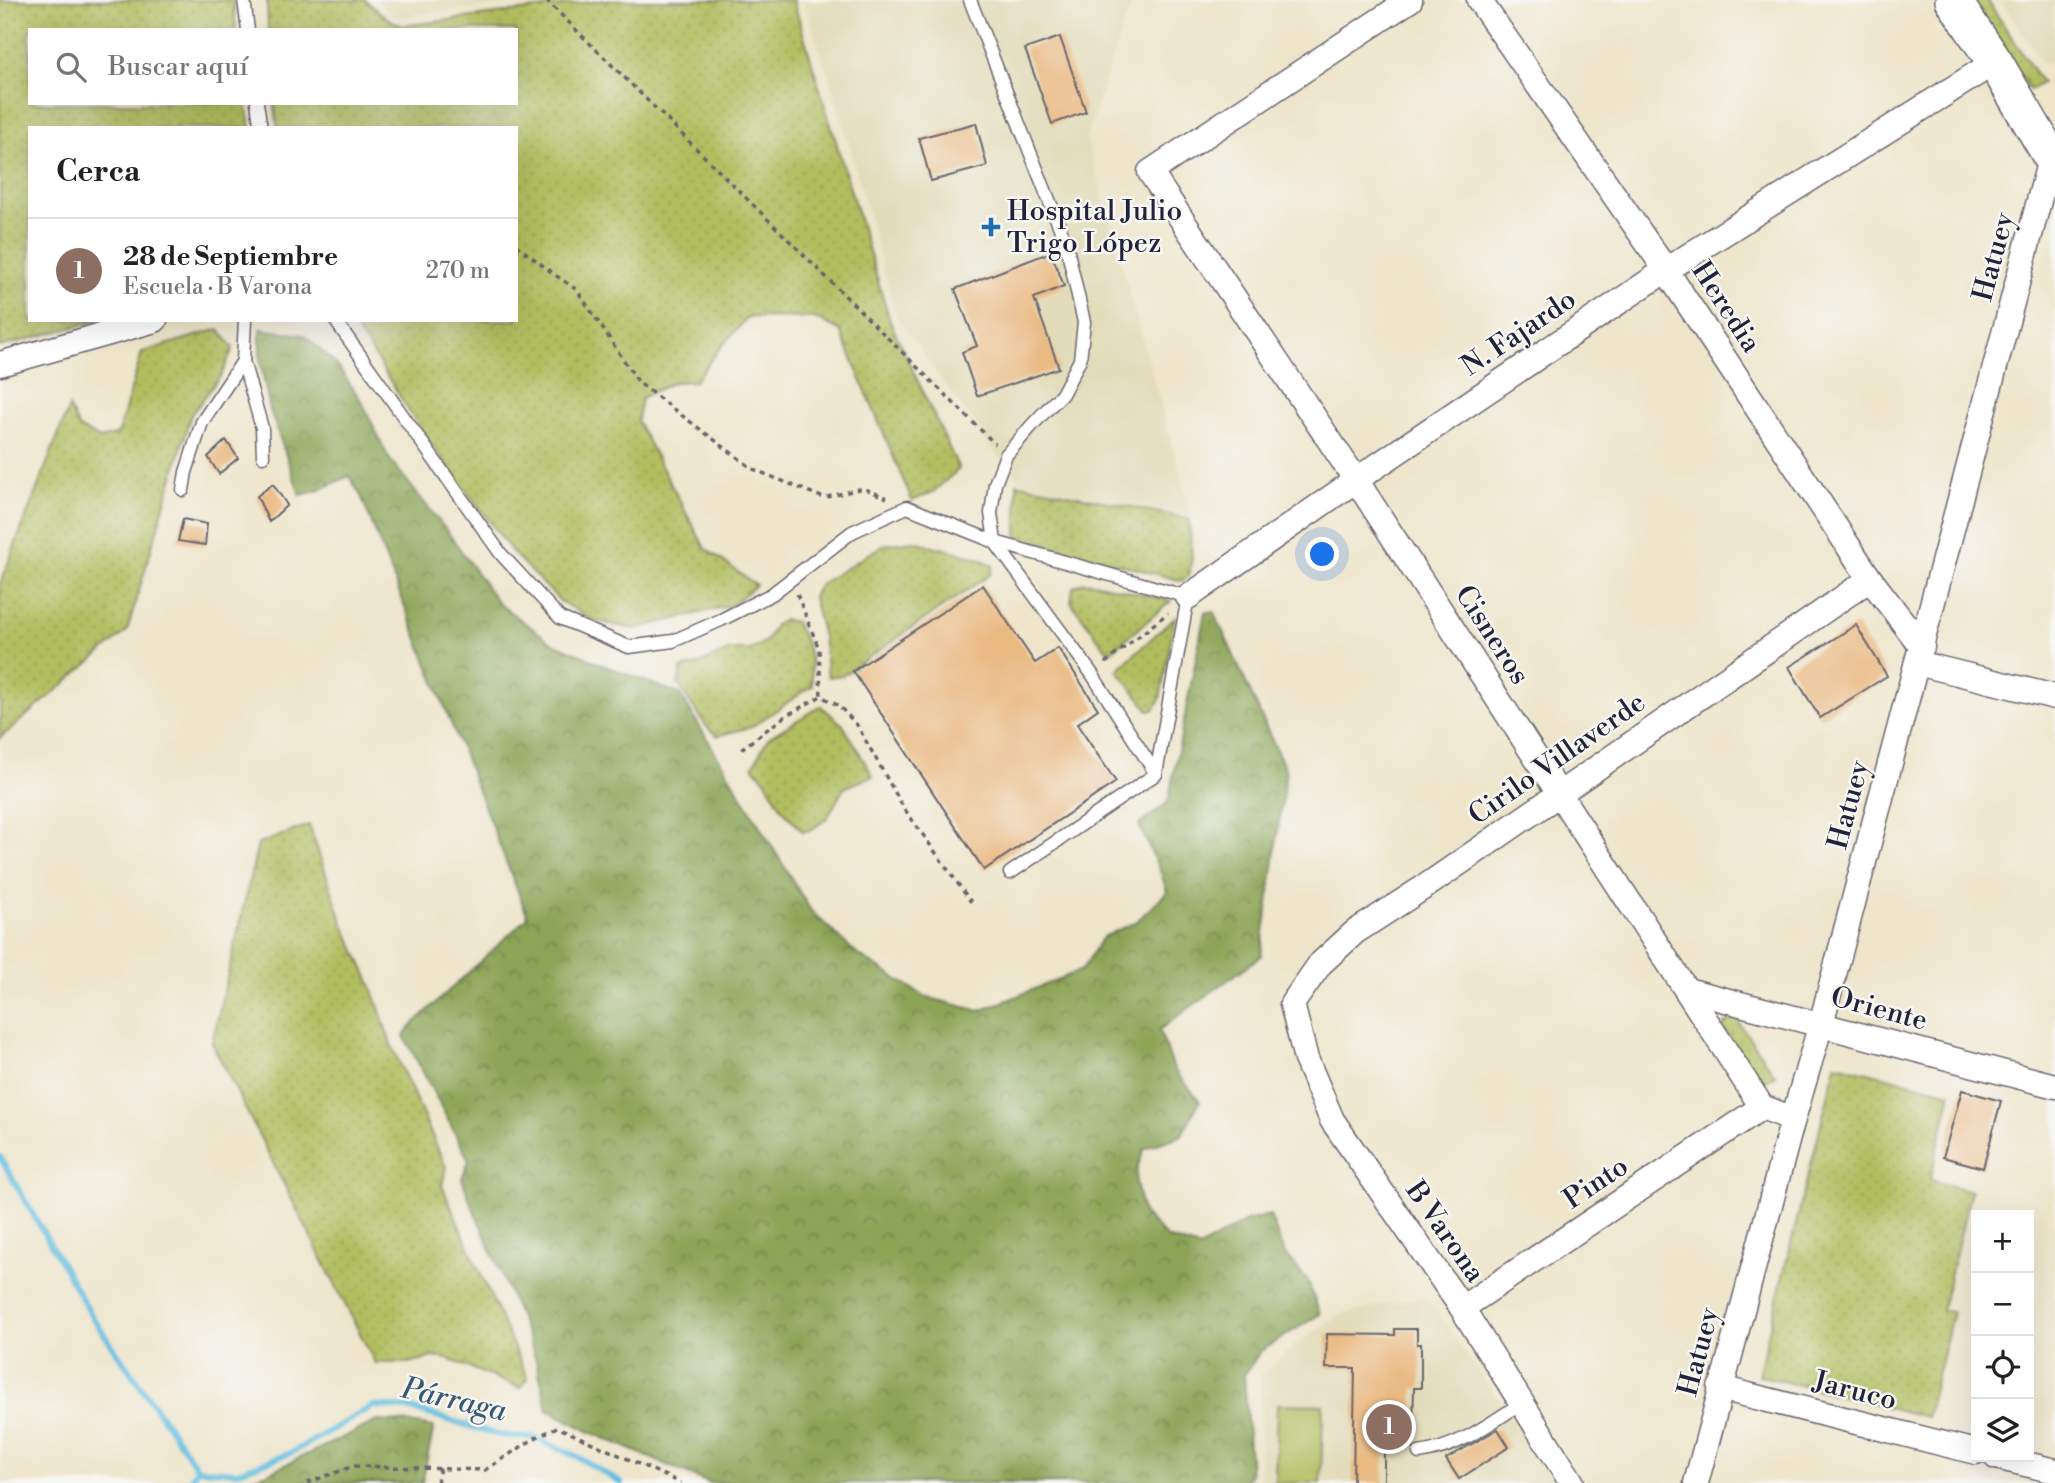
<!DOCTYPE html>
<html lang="es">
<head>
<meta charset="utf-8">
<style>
	body { margin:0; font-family:"Libre Bodoni",serif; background:#f6f6f6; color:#222 }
	.controls { position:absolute; right:21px; bottom:21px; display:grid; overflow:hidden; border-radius:0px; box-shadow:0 7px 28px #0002 }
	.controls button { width:63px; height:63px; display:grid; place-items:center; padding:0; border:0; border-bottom:2px solid #e0e0e0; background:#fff; color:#222; font:35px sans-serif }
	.you { position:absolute; left:1323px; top:555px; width:24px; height:24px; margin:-18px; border:5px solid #fff; border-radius:50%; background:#1a73e8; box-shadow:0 0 0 10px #1a73e833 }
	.badge { display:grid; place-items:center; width:46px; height:46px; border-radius:50%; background:#d93025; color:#fff; font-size:23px; font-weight:700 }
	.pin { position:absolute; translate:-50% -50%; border:4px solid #fff; box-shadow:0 2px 7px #0006 }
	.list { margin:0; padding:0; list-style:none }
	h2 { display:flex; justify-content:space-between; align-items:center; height:91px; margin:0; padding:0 28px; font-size:30px }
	h2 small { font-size:23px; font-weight:400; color:#767676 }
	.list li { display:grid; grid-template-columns:46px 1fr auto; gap:21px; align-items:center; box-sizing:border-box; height:105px; padding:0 28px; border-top:2px solid #e0e0e0 }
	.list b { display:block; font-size:26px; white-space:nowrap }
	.list p { margin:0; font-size:23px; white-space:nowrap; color:#767676 }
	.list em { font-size:23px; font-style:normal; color:#767676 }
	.icon { flex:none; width:38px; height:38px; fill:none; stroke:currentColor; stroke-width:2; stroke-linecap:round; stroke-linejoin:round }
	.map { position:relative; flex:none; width:2055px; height:1483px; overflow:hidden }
	.search { position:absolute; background:#fff; box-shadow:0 7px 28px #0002; left:28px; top:28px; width:490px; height:77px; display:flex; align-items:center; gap:18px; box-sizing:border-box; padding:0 24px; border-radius:0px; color:#767676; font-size:26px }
	.panel { position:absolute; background:#fff; box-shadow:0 7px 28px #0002; left:28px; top:126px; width:490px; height:196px; border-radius:0px }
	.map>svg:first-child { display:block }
	.built { fill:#e2dcba }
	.green { fill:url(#green-dots); stroke:#6a704d; stroke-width:2 }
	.forest { fill:url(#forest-crowns); stroke:#576348; stroke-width:2 }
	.pitch { fill:#b1bd5f; stroke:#6a704d; stroke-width:2 }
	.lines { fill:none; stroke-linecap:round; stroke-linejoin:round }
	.stream { stroke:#61bcdf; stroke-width:6 }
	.building { fill:#eaba83 }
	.lane-casing { stroke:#69666d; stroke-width:15 }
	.street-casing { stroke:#69666d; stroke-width:27 }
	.secondary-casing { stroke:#69666d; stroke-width:38 }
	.path { stroke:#69666d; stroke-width:3.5; stroke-dasharray:5 5; stroke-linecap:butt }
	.lane { stroke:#fff; stroke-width:12 }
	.street { stroke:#fff; stroke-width:24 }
	.secondary { stroke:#fff; stroke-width:35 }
	.poi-dot { fill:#1f6fb2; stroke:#f6f6f2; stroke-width:2.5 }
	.labels { text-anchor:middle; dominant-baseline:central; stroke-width:5; stroke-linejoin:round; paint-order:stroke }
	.poi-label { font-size:28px; fill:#22223b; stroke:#f6f6f2; text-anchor:start }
	.street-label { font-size:28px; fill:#22223b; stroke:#f6f6f2 }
	.water-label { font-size:30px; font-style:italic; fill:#385874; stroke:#f6f6f2 }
</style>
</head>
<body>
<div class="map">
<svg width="2055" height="1483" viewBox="0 0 2055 1483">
	<defs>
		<pattern id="green-dots" width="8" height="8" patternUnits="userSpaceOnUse" patternTransform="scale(1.75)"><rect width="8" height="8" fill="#b1bd5f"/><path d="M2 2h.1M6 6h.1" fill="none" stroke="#98a253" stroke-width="1.8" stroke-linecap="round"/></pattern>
		<pattern id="forest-crowns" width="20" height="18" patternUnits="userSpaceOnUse" patternTransform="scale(1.75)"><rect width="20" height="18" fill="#8ca456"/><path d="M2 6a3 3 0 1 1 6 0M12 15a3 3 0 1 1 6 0" fill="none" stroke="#728548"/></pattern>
	</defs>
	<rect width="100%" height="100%" fill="#f6f6f2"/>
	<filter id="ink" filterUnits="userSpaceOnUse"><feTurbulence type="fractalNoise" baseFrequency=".0143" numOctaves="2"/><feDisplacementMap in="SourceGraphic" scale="14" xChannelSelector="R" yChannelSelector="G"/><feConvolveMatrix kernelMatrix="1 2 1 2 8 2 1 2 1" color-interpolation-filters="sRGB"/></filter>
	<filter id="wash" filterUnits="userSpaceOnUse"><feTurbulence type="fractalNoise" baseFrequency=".00686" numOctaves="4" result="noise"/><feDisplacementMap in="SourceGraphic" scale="28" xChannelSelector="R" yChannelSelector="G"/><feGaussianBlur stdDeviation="1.57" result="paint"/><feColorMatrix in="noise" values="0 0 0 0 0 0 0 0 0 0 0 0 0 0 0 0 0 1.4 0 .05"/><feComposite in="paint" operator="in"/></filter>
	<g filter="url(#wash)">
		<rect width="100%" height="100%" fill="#eee5cb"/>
		<g class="built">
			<path d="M376 0H545L397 17Z"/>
			<path d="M804 0H1134L1123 25 1086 138 1192 517 1020 481 987 442 896 316 848 139Z"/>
			<path d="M2000 0H2055V53L2052 64 2042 63Z"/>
			<path d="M1426 1297 1557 1483H1255L1260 1478 1261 1375 1305 1337 1341 1314Z"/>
		</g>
		<g class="green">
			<path d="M0 0H233L236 30H30V103H246L251 128H30V320H100L0 347Z"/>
			<path d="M267 0H365L388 19 402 26 606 0H793L891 324 959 469 933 492 912 501 840 330 815 318 748 317 721 347 695 381 673 382 641 398 637 421 705 548 756 585 732 605 635 629 594 621 560 601 514 554 438 453 412 416 372 352 349 320H516V128H278L274 103H516V30H268Z"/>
			<path d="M1970 0H1987L2042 83 2030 90Z"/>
			<path d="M219 329 233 348 222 374 191 415 127 631 0 738V584L69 407 79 428 100 439 118 434 142 352Z"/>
			<path d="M1017 483 1189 519 1192 558 1189 576 1182 581 1017 537Z"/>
			<path d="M914 541 978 558 993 565 991 574 843 675 828 677 823 637 813 597 819 585 883 545Z"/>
			<path d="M1084 582 1094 583 1171 601 1109 653 1071 602 1073 587Z"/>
			<path d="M1175 617 1160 699 1154 710H1149L1117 670Z"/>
			<path d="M784 620 796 622C809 648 812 656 812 686L751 727 717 736 707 727 678 684 682 668 697 665 730 650H750L767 640 775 625Z"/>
			<path d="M821 706 843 725 873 776 844 788 827 818 811 830 803 832 782 809 766 781 753 766 768 738Z"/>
			<path d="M309 825 343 923 371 984 391 1044 446 1167 442 1186 477 1266 528 1379 520 1388 448 1359 433 1357 409 1363H375L212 1043 258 844Z"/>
			<path d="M1735 1017 1775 1075 1762 1084 1722 1026Z"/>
			<path d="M1836 1064 1951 1093 1930 1180 1971 1191 1942 1309 1953 1312 1927 1417 1758 1375Z"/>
		</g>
		<g class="forest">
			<path d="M260 329 304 335 337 365 362 402 388 457 447 531 499 604 553 643 608 667 680 694 811 911 857 954 926 997 980 1011 1082 970 1103 937 1136 922 1167 892 1161 873 1139 825 1168 802 1205 612H1214L1286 771 1261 956 1159 1030 1175 1071 1200 1101 1181 1136 1145 1148 1137 1168 1136 1183 1143 1213 1167 1238 1199 1248 1246 1221 1270 1215 1284 1253 1307 1279 1320 1314 1261 1351 1244 1375 1251 1475 1242 1483H709L590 1432 548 1410 536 1360 528 1337 468 1196 462 1178 469 1160 404 1036 410 1027 528 917 361 496 349 476 317 491 300 495 270 410 260 360Z"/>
			<path d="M377 1421 404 1422 434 1427 422 1483H233L268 1473Z"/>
		</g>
		<path class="pitch" d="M1277 1404 1323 1405 1321 1483H1275Z"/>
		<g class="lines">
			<g class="stream">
				<path d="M0 1157 93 1318 198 1469"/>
				<path d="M198 1469 237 1472 291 1453 373 1406 408 1408 499 1435 535 1438 576 1456 621 1483"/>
				<path d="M188 1483 198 1469"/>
			</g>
		</g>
		<g id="blocks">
			<g class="building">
				<path d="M1060 37 1086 112 1052 124 1025 49Z"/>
				<path d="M976 123 987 166 931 181 919 138Z"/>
				<path d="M1051 252 1064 286 1034 298 1059 368 977 396 962 352 977 346 955 289Z"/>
				<path d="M226 440 238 458 219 474 208 457Z"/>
				<path d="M273 484 287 505 269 522 257 496Z"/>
				<path d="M183 519 207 524 205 545 178 541Z"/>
				<path d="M983 585 1035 663 1058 648 1098 709 1077 724 1116 782 984 870 853 671Z"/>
				<path d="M1856 625 1887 676 1820 718 1789 667Z"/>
				<path d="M1962 1090 2001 1101 1983 1168 1943 1157Z"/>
				<path d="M1395 1329H1417V1344H1421V1388H1414L1413 1428 1384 1427V1483H1353L1355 1368H1326L1327 1334 1395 1335Z"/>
				<path d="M1498 1429 1509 1447 1459 1479 1446 1459Z"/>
			</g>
		</g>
	</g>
	<g filter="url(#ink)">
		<use href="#blocks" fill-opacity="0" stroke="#69666d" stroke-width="2"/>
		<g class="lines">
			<defs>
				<g id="lane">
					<path d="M244 0 248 30"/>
					<path d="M970 0 1066 243 1084 322 1080 360 1062 394 1034 423 1006 455 995 484 991 513 995 542 1092 674 1156 774 1010 873"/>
					<path d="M257 103 261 128"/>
					<path d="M335 320 501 554 560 618 629 647 673 641 721 620 772 594 852 532 907 507 995 542 1188 597 1156 774"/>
					<path d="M243 361 262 428 263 456"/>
					<path d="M183 490 186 472 202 422 243 361 245 320"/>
					<path d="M1419 1453C1460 1447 1487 1425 1522 1403"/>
				</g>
				<g id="street">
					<path d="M1410 0 1150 172 1356 480 1762 1107 1793 1119"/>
					<path d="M1479 0 1666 270 1870 579 1922 647"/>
					<path d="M0 364 155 320"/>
					<path d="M1188 597 1356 480 1666 270 1995 62"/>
					<path d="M1917 663 2055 697"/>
					<path d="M1687 990 2055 1086"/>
					<path d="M1462 1308 1762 1107"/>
					<path d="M1720 1388 1976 1452"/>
					<path d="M1996 1457 2055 1471"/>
					<path d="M1572 1483 1462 1308 1332 1120 1306 1059 1292 1004 1320 964 1355 932 1429 884 1870 579"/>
					<path d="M1696 1483 1793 1119 1821 1024 2053 148"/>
				</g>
				<path id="secondary" d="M1953 0 1995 62 2055 164"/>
			</defs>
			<use href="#lane" class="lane-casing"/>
			<use href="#street" class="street-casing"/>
			<use href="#secondary" class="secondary-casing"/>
			<g class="path">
				<path d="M546 0 995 444"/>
				<path d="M516 245 558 277 577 290 639 383 753 469 824 498 863 488 887 498"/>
				<path d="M797 594 819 649 821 696 839 706 857 725 903 807 971 902"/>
				<path d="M1105 663 1168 613"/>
				<path d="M741 749 784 717 821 696"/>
				<path d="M307 1483 354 1466 485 1470 535 1438 557 1427 681 1483"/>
				<path d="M437 1483 440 1467"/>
			</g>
			<use href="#lane" class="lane"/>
			<use href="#street" class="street"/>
			<use href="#secondary" class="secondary"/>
		</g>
	</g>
	<path class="poi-dot" d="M987.5 216.5h7v7h7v7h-7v7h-7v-7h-7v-7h7z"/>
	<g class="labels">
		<g class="poi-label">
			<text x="1007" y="211">Hospital Julio<tspan x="1007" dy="32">Trigo López</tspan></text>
		</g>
		<g class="street-label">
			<text transform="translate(1994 257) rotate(-75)">Hatuey</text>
			<text transform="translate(1726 307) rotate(57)">Heredia</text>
			<text transform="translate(1519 333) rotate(-34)">N. Fajardo</text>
			<text transform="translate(1492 635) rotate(57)">Cisneros</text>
			<text transform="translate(1557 759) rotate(-35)">Cirilo Villaverde</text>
			<text transform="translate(1849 805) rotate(-75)">Hatuey</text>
			<text transform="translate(1879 1009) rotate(15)">Oriente</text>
			<text transform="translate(1596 1183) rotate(-34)">Pinto</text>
			<text transform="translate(1445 1232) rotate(55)">B Varona</text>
			<text transform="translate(1699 1352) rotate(-75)">Hatuey</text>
			<text transform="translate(1855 1391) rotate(14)">Jaruco</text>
		</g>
		<g class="water-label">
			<text transform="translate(454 1400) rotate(13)">Párraga</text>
		</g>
	</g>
</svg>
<div class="controls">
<button>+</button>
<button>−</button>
<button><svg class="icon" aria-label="locate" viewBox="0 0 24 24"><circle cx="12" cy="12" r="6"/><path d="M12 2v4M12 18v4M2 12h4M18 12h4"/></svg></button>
<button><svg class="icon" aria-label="layers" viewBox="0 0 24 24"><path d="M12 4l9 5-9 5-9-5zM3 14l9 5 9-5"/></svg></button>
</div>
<div class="you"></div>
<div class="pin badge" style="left:1389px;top:1427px;background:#8d6e63">1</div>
<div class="search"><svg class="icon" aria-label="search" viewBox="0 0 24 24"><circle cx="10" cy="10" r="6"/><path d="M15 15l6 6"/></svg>Buscar aquí</div>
<section class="panel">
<h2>Cerca<small></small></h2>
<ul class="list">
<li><span class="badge" style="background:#8d6e63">1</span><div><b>28 de Septiembre</b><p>Escuela · B Varona</p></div><em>270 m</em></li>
</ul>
</section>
</div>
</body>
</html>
